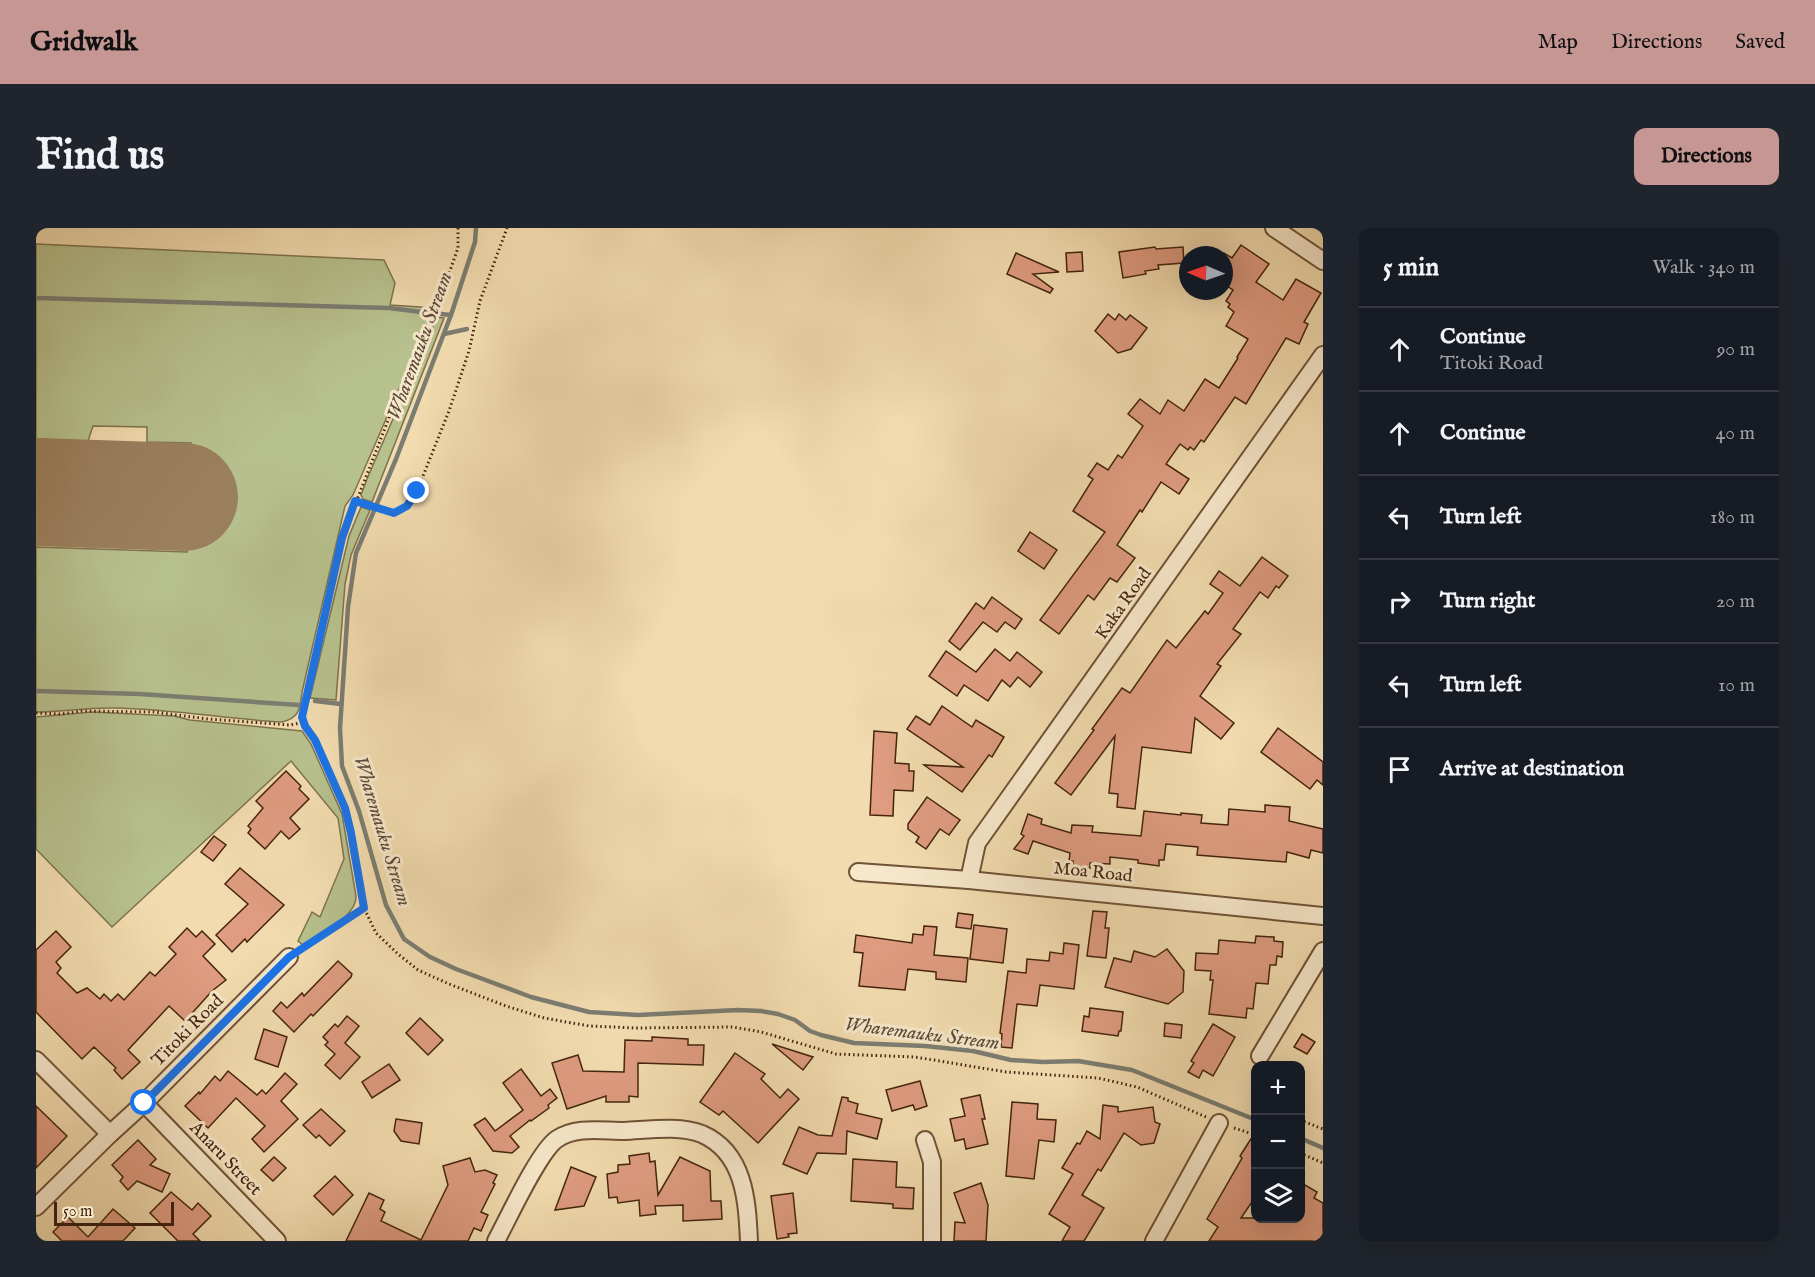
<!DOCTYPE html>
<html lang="en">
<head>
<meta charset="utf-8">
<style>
	body { margin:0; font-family:"IM FELL English",serif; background:#20242c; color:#f1f3f6 }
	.controls { position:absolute; right:18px; bottom:18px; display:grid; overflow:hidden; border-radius:12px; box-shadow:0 6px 24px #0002 }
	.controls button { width:54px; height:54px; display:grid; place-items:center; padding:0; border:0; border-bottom:2px solid #363941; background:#171b24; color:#f1f3f6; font:30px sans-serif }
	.compass { position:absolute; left:1143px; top:18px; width:54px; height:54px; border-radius:50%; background:#171b24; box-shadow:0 6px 24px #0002; rotate:272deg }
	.scale { position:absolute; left:18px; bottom:15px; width:120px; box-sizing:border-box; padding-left:6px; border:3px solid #44240e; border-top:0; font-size:16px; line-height:21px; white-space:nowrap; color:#44240e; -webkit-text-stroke:4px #f7e8cb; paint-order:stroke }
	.stop { position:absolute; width:18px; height:18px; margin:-14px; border:4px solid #1a73e8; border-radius:50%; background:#fff }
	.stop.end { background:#1a73e8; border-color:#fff; box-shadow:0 2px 6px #0008 }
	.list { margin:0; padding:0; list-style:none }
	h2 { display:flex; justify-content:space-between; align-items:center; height:78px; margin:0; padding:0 24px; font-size:26px }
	h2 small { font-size:20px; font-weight:400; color:#9ea1a6 }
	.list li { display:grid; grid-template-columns:39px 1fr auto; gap:18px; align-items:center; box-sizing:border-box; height:84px; padding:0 24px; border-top:2px solid #363941 }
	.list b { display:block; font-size:22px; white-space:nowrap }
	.list p { margin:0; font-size:20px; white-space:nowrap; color:#9ea1a6 }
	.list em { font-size:20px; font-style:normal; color:#9ea1a6 }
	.icon { flex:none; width:33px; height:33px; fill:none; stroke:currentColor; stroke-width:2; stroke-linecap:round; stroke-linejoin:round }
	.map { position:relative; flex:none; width:1287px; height:1013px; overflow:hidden; border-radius:12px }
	header { display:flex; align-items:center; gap:36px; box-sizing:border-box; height:84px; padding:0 30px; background:#c59692; color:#111 }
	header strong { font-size:28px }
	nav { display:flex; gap:33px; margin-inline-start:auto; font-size:21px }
	.intro { display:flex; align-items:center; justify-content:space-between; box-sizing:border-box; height:144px; padding:0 36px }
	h1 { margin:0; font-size:42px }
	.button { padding:15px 27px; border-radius:12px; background:#c59692; color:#111; font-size:21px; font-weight:700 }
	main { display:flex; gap:36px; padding:0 36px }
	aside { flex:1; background:#171b24; border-radius:12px; box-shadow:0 6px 24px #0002 }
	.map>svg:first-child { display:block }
	.green { fill:#b7c18d; stroke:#7e724e; stroke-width:1.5 }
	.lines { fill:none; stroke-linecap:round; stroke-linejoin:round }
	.stream { stroke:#7b7d72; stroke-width:4.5 }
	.runway { stroke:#9b805e; stroke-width:108 }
	.building { fill:#df9c80; stroke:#44240e; stroke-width:1.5 }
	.minor-casing { stroke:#705236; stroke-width:20 }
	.path { stroke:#44240e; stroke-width:3; stroke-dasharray:1.5 3; stroke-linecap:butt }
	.minor { stroke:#f7e8cb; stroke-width:16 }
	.route { stroke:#1a73e8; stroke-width:8 }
	.labels { text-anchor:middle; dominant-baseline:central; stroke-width:6; stroke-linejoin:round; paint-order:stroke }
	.street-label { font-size:18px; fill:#44240e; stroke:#f7e8cb }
	.water-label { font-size:20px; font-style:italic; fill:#5b4938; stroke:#f7e8cb }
</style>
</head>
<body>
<header>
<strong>Gridwalk</strong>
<nav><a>Map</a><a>Directions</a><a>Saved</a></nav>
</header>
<div class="intro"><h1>Find us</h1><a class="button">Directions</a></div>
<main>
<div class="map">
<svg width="1287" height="1013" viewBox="0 0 1287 1013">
	<rect width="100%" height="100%" fill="#f2dcaf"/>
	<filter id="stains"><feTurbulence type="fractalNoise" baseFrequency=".00333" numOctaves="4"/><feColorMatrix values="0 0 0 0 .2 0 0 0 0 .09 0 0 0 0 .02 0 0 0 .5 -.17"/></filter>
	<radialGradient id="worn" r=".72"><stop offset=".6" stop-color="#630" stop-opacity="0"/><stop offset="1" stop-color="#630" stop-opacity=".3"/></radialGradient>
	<g class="green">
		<path d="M0 16 348 32 359 55 354 77 398 80 334 228 317 267 309 278 266 464C264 480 264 490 246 494 190 491 135 481 79 480 52 479 26 484 0 484V319L151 324 155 215 111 214V199L57 198 52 213 0 211Z"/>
		<path d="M401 89 408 90 336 274 327 271 325 267 331 251Z"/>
		<path d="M325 279 334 282 315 327 309 356 300 472 274 470 313 308Z"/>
		<path d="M56 484 138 488 154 492 266 503 275 516 306 586 320 668C321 688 287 704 271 716L267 717 262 713 276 684 284 689 308 631 302 590 255 533 76 699 0 621V489Z"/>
	</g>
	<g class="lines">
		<g class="stream">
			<path d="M440 0 439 14 415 87 360 231 320 325 312 379 304 500 306 538 323 583 350 677 368 711 394 729 420 741 495 769 553 784 602 787 702 782 725 783 742 786 759 792 774 803 785 807 818 815 889 818 937 823 975 832 1007 834 1042 833 1096 842 1220 892"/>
			<path d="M0 70 353 80 393 85"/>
			<path d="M405 86 415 87"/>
			<path d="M408 106 431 101"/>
			<path d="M0 463 104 466 263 477"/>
			<path d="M279 473 305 476"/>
			<path d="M1264 910 1287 920"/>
		</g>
		<path class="runway" d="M0 264 148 269"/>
	</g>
	<g class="building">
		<path d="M1205 17 1233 36 1220 54 1247 72 1260 51 1285 65 1268 94 1272 96 1263 116 1250 110 1210 176 1199 169 1168 214 1165 212 1158 222 1154 219 1152 222 1144 216 1130 236 1153 251 1143 266 1125 254 1106 284 1104 282 1081 317 1099 330 1081 354 1074 350 1058 372 1052 367 1023 406 1004 392 1069 304 1037 283 1057 251 1052 248 1061 235 1072 242 1082 227 1086 230 1107 198 1092 186 1104 171 1124 186 1132 172 1148 183 1169 151 1183 160 1202 130 1201 129 1211 113 1212 111 1190 98 1198 84 1192 79 1194 76 1190 73 1197 62 1188 56V25L1196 30Z"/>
		<path d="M1119 19 1120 21 1147 19 1148 35 1122 37 1123 41 1109 43 1110 46 1087 50 1083 24Z"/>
		<path d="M1046 24 1047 43 1031 44 1030 25Z"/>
		<path d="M980 25 1023 44 997 46 1017 61 1014 65 971 46Z"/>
		<path d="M1072 86 1079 92 1083 86 1090 92 1094 87 1111 100 1095 121 1082 125 1059 103Z"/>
		<path d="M994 304 1021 322 1008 341 982 323Z"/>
		<path d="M1226 329 1252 348 1243 360 1240 358 1232 370 1224 364 1197 401 1205 406 1181 436 1185 438 1164 468 1198 495 1185 511 1159 490 1155 525 1106 519 1099 581 1081 579 1082 566 1073 565 1079 508 1035 567 1019 555 1058 502 1056 501 1086 460 1094 465 1131 412 1140 420 1169 383 1172 386 1187 365 1174 356 1183 343 1204 358Z"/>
		<path d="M956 369 986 391 979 401 969 394 961 404 947 394 924 422 913 413 940 375 948 381Z"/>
		<path d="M959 421 974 433 981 424 1006 444 994 459 982 449 974 459 966 452 952 473 928 457 921 468 893 448 910 423 940 444Z"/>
		<path d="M906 478 936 499 940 492 968 509 956 529 953 527 926 564 888 537 927 539 871 501 880 488 894 497Z"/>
		<path d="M1242 500 1287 534V557L1281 552 1274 561 1225 524Z"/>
		<path d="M838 503 861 505 859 535 873 536V543H878L877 563 858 562 857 588 834 587Z"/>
		<path d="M250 543 265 558 263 561 273 571 254 590 264 601 253 611 245 603 229 621 212 605 215 601 212 598 227 580 220 573Z"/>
		<path d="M891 569 924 592 913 607 904 601 890 621 880 614 883 609 872 601V596Z"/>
		<path d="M1229 577 1254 579 1253 593 1287 601V625L1275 622 1273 630 1251 624 1250 634 1161 627 1162 619 1130 616 1128 632H1123V638L1102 635V632L1074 629V636L1054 635V640L1037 639V633H1033L1034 625 997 613 992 626 978 621 988 608 985 606 992 586 1006 591 1005 596 1035 605 1036 597 1057 598 1056 604 1105 608 1108 583 1145 587V585L1166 587 1165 595 1192 597 1193 581 1229 584Z"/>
		<path d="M178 608 190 617 177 633 165 624Z"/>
		<path d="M204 640 248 677 211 714 209 711 196 724 180 707 212 676 189 656Z"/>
		<path d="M1057 683 1071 684 1069 700H1073L1070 730 1051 728Z"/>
		<path d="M922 685 937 687 935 701 920 699Z"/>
		<path d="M938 697 971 701 967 735 934 731Z"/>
		<path d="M888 698 901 699 898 727 932 730 930 754 900 751V744L872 741 869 762 823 758 827 725 818 724 820 707 876 715 877 706 887 707Z"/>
		<path d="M151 700 160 709 166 703 179 716 167 728 190 752 176 763 149 793 133 778 92 822 104 834 86 851 78 842 80 840 58 819 46 831 0 784V722L20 703 35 719 20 734 25 740 21 745 41 765 51 760 64 771 68 766 75 773 82 766 88 772 114 744 119 748 140 726 133 719Z"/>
		<path d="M1220 708 1238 709V713L1247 714 1246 729 1241 728 1240 737H1234L1232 756 1220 755 1217 781 1211 780 1210 790 1173 786 1177 752H1174L1175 743 1159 742 1160 725 1182 726 1183 712 1219 715Z"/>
		<path d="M1028 715 1043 717 1038 761 1004 757 1001 778 981 776 976 820 965 819 966 806 964 805 972 743 990 745 991 731 1013 733 1014 724 1027 726Z"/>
		<path d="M1131 721 1148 743 1147 764 1132 776 1069 759 1078 730 1095 734 1098 723 1119 729Z"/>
		<path d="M302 733 316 746 315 749 277 788 275 786 258 804 237 783 245 774 251 780 266 765 268 768Z"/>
		<path d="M1054 780 1087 784 1085 803H1083L1082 808 1046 803 1048 788 1053 789Z"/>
		<path d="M311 788 323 798 309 815 324 829 304 851 289 837 299 826 289 817 292 814 287 809 299 796 302 799Z"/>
		<path d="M384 790 407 812 392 827 370 805Z"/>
		<path d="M1129 795 1146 797 1145 810 1128 808Z"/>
		<path d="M1177 796 1199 809 1177 848 1167 842 1163 850 1152 844 1158 835 1155 833Z"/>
		<path d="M228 801 251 809 242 839 219 831Z"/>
		<path d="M1266 806 1279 814 1271 826 1258 819Z"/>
		<path d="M616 809 652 811V817H668L667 837 602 835V869L593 868V874H570V868L531 881 516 835 542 827 547 843 588 844 589 812 616 813Z"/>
		<path d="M736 816 777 829 767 842Z"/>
		<path d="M699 825 729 846 725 851 744 870 752 861 763 871 722 915 687 883 683 887 664 874Z"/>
		<path d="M353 836 364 852 336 870 326 854Z"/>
		<path d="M485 841 505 868 514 861 521 870 512 877 513 880 495 893 494 892 474 908 483 919 476 925 457 923 438 897 449 890 459 903 487 882 467 855Z"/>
		<path d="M192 843 221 867 226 862 230 866 249 845 261 856 245 873 262 891 228 924 216 911 229 898 200 870 172 900 149 878 163 864 164 866 179 848 184 853Z"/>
		<path d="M884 853 891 878 879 882 877 877 856 883 850 862Z"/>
		<path d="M944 867 949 891H946L952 916 930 921 928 911 919 913 914 891 929 888 925 871Z"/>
		<path d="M806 869 812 870V873L822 876 820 885 846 891 841 911 811 903 810 926 781 925 771 946 747 936 763 899 782 907 796 908Z"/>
		<path d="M976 874 1002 876 1001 891 1020 892 1018 914 1003 912 998 951 970 948Z"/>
		<path d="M1067 877 1082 879V884L1117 879 1119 894 1124 896 1118 915 1105 917 1088 905 1065 943 1062 941 1046 967 1068 980 1048 1013H1026L1034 999 1013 986 1037 946 1026 940 1041 915 1044 916 1051 903 1064 911Z"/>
		<path d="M0 878 31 908 0 940Z"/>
		<path d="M285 881 309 903 294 918 283 907 280 910 267 897Z"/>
		<path d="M360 891 386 895 383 916 365 913 358 903Z"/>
		<path d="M1220 903V968L1205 990H1264V954L1281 964 1278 970 1287 975V1013H1173L1182 999 1171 991 1206 930 1204 928Z"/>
		<path d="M102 912 120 931 114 937 134 946 126 964 101 953 92 962 84 953 87 949 76 937Z"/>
		<path d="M613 925 614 934 619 933 622 967 644 929 674 943 675 973H685L686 991 647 993V977L619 978 620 986 604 988 603 972 582 975 581 969 573 970 571 946 582 944V937L594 936 593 928Z"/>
		<path d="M238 929 250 940 237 953 225 942Z"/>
		<path d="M434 930 439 944 449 942 461 947 457 955 459 956 445 984 452 987 445 1003 438 1000 432 1013H310L333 965 348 972 344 981 349 984 345 993 385 1012 412 957 407 938Z"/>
		<path d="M817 931 861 934 860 959 878 960 877 981 857 980V976L815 973Z"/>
		<path d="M535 939 560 949 548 978 519 982Z"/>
		<path d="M299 948 317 967 297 987 278 968Z"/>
		<path d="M945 955 952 977 950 1013H918L919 994 929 995 918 965Z"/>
		<path d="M135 964 156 982 162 975 175 988 157 1006 164 1013H142L114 985Z"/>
		<path d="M757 965 761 1005 752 1006 753 1009 741 1011 735 968Z"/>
		<path d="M77 981 99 1000 87 1013H26L17 1004 32 989 52 1009Z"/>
	</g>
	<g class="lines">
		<defs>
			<g id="minor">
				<path d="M1238 0 1287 33"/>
				<path d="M822 644 933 652 1287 688"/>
				<path d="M933 652 941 615 1287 127"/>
				<path d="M1224 828 1287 723"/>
				<path d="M0 832 74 906"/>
				<path d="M108 875 241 1013"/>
				<path d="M889 912 896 934V1013"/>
				<path d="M0 979 74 906 108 875 253 729"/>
				<path d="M460 1013C472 991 503 923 521 911 540 898 566 903 588 903 612 902 643 897 666 906 709 925 711 973 713 1013"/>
				<path d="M1118 1013 1183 895"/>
			</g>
		</defs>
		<use href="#minor" class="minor-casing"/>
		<g class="path">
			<path d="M422 0V20L395 97 362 167 306 310 266 489 269 499 278 512 309 580 315 605 328 680 340 705 362 726 382 742 413 756 470 778 508 790 553 798 600 800 697 799 725 804 800 826 879 829 970 844 1062 850 1101 859 1170 889"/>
			<path d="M319 273 358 285 371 278 381 263 413 183 433 123 444 73 471 0"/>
			<path d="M0 485 25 486 46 483 118 484 172 491 254 497 268 494"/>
			<path d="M267 720 328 680"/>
			<path d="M1264 892 1287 901"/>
			<path d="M1198 900 1220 907"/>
			<path d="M1264 925 1287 935"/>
		</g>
		<use href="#minor" class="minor"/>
	</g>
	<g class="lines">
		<path class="route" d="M108 875 253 729 328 680 315 605 309 580 279 512 269 498 266 489 306 310 319 273 358 285 371 278 381 263"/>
	</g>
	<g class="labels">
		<g class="street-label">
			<text transform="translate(1088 376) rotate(-55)">Kaka Road</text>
			<text transform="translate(1057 645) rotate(6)">Moa Road</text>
			<text transform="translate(152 803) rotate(-45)">Titoki Road</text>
			<text transform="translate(189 931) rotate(46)">Anaru Street</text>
		</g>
		<g class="water-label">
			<text transform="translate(384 118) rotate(-70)">Wharemauku Stream</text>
			<text transform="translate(346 603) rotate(73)">Wharemauku Stream</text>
			<text transform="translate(886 806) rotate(7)">Wharemauku Stream</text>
		</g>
	</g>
	<rect width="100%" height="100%" filter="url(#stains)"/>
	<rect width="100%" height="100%" fill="url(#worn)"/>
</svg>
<div class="controls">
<button>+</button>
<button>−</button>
<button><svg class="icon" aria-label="layers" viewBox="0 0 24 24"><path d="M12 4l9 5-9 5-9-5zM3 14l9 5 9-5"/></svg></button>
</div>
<svg class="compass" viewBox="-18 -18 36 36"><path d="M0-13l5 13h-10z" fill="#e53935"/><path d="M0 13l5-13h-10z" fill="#9ea1a6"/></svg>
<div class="scale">50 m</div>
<div class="stop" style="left:108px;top:875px"></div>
<div class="stop end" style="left:381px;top:263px"></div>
</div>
<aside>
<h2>5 min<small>Walk · 340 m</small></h2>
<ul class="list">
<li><svg class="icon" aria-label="ahead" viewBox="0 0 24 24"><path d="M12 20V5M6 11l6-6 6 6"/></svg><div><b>Continue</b><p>Titoki Road</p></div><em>90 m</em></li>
<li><svg class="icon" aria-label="ahead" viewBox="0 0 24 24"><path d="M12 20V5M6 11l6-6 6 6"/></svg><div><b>Continue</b></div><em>40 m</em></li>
<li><svg class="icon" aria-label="left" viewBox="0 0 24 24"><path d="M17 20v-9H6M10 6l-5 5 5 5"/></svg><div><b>Turn left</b></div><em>180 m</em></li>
<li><svg class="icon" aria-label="right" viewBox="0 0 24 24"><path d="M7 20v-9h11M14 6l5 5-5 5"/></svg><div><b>Turn right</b></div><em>20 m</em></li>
<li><svg class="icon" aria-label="left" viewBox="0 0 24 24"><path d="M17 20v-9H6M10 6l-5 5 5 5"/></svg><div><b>Turn left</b></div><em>10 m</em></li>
<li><svg class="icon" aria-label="arrive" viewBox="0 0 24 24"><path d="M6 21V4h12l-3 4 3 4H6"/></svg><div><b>Arrive at destination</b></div></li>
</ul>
</aside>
</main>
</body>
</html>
